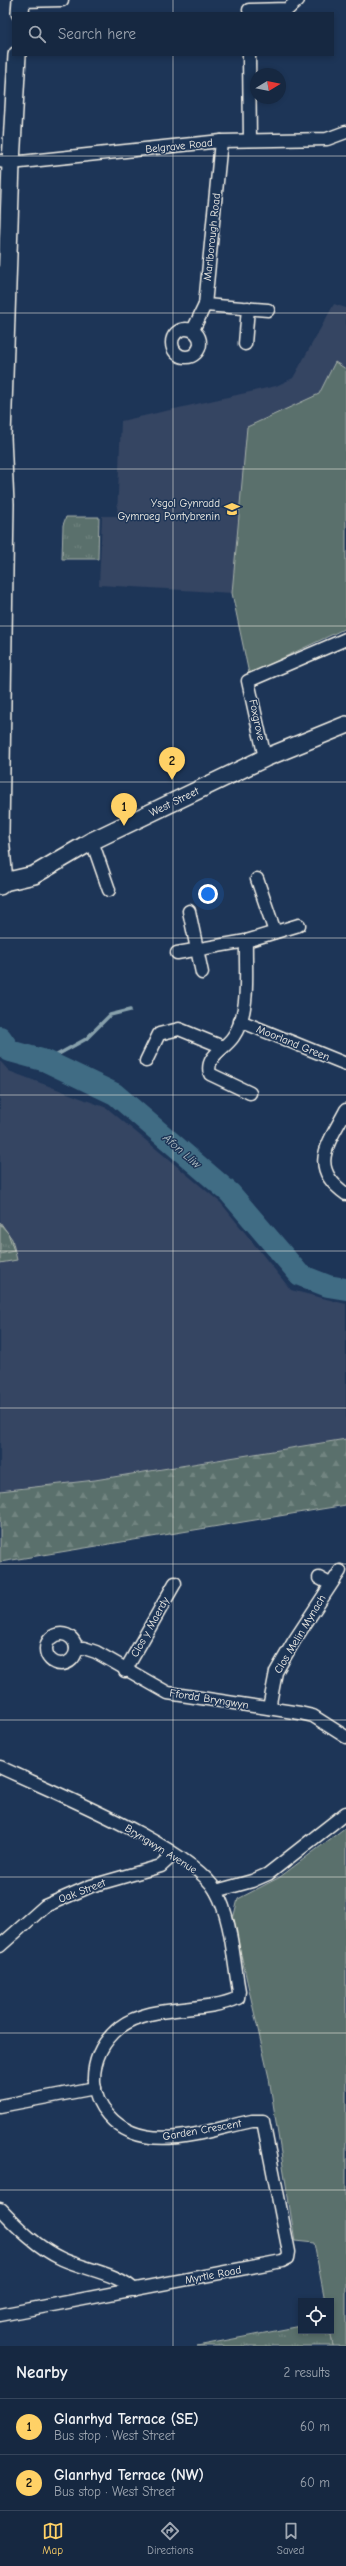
<!DOCTYPE html>
<html lang="en">
<head>
<meta charset="utf-8">
<style>
	body { margin:0; font-family:"Comic Neue",sans-serif; background:#1f3048; color:#f1f3f6 }
	.controls { position:absolute; right:12px; bottom:12px; display:grid; overflow:hidden; border-radius:0px; box-shadow:0 2px 6px #0003 }
	.controls button { width:36px; height:36px; display:grid; place-items:center; padding:0; border:0; border-bottom:1px solid #35445a; background:#162841; color:#f1f3f6; font:20px sans-serif }
	.compass { position:absolute; left:250px; top:68px; width:36px; height:36px; border-radius:50%; background:#162841; box-shadow:0 2px 6px #0003; rotate:80deg }
	.you { position:absolute; left:208px; top:894px; width:14px; height:14px; margin:-10px; border:3px solid #fff; border-radius:50%; background:#1a73e8; box-shadow:0 0 0 6px #1a73e833 }
	.badge { display:grid; place-items:center; width:26px; height:26px; border-radius:50%; background:#ffd166; color:#111; font-size:13px; font-weight:700 }
	.pin { position:absolute; translate:-50% -33px; filter:drop-shadow(0 1px 2px #0008) }
	.pin::after { content:''; position:absolute; top:21px; width:14px; height:12px; background:inherit; clip-path:polygon(0 0,100% 0,50% 100%) }
	.list { margin:0; padding:0; list-style:none }
	h2 { display:flex; justify-content:space-between; align-items:center; height:52px; margin:0; padding:0 16px; font-size:17px }
	h2 small { font-size:13px; font-weight:400; color:#9ea6b1 }
	.list li { display:grid; grid-template-columns:26px 1fr auto; gap:12px; align-items:center; box-sizing:border-box; height:56px; padding:0 16px; border-top:1px solid #35445a }
	.list b { display:block; font-size:15px; white-space:nowrap }
	.list p { margin:0; font-size:13px; white-space:nowrap; color:#9ea6b1 }
	.list em { font-size:13px; font-style:normal; color:#9ea6b1 }
	.icon { flex:none; width:22px; height:22px; fill:none; stroke:currentColor; stroke-width:2; stroke-linecap:round; stroke-linejoin:round }
	.map { position:relative; flex:none; width:346px; height:2346px; overflow:hidden }
	.search { position:absolute; background:#162841; box-shadow:0 2px 6px #0003; left:12px; right:12px; top:12px; height:44px; display:flex; align-items:center; gap:10px; box-sizing:border-box; padding:0 14px; border-radius:0px; color:#9ea6b1; font-size:15px }
	.sheet { height:164px; background:#162841 }
	nav { display:flex; justify-content:space-around; align-items:center; box-sizing:border-box; height:56px; border-top:1px solid #35445a; background:#162841; font-size:11px; color:#9ea6b1 }
	nav a { display:grid; justify-items:center; gap:2px }
	nav .on { color:#ffd166 }
	.map>svg:first-child { display:block }
	.built { fill:#344462 }
	.grass { fill:#5a706c; stroke:#a7b0aa }
	.forest { fill:url(#forest-firs); stroke:#a7b0aa }
	.park { fill:url(#park-tufts); stroke:#a7b0aa }
	.lines { fill:none; stroke-linecap:round; stroke-linejoin:round }
	.stream { stroke:#88a1ac; stroke-width:3.5 }
	.river { stroke:#406c84; stroke-width:22 }
	.minor-casing { stroke:#f4f1e8; stroke-width:15 }
	.secondary-casing { stroke:#f4f1e8; stroke-width:20 }
	.minor { stroke:#1d3557; stroke-width:12 }
	.secondary { stroke:#1d3557; stroke-width:17 }
	.grid { fill:none; stroke:#f4f1e8; stroke-width:1; stroke-opacity:0.55 }
	.labels { text-anchor:middle; dominant-baseline:central; stroke-width:3; stroke-linejoin:round; paint-order:stroke }
	.street-label { font-size:11px; fill:#f4f1e8; stroke:#1d3557 }
	.poi-label { font-size:11px; fill:#f4f1e8; stroke:#1d3557; text-anchor:end }
	.water-label { font-size:12px; font-style:italic; fill:#b5c2c5; stroke:#1d3557 }
</style>
</head>
<body>
<div class="map">
<svg width="346" height="2346" viewBox="0 0 346 2346">
	<defs>
		<pattern id="forest-firs" width="22" height="20" patternUnits="userSpaceOnUse"><rect width="22" height="20" fill="#5a706c"/><path d="M5 1l3.5 6h-7zM16 11l3.5 6h-7z" fill="#728581"/></pattern>
		<pattern id="park-tufts" width="24" height="20" patternUnits="userSpaceOnUse"><rect width="24" height="20" fill="#5a706c"/><path d="M3 7l-1-3M5 7V3M7 7l1-3M15 17l-1-3M17 17v-4M19 17l1-3" fill="none" stroke="#728581"/></pattern>
	</defs>
	<rect width="100%" height="100%" fill="#1d3557"/>
	<filter id="ink" filterUnits="userSpaceOnUse"><feTurbulence type="fractalNoise" baseFrequency=".025" numOctaves="2"/><feDisplacementMap in="SourceGraphic" scale="8" xChannelSelector="R" yChannelSelector="G"/><feConvolveMatrix kernelMatrix="1 2 1 2 8 2 1 2 1" color-interpolation-filters="sRGB"/></filter>
	<g filter="url(#ink)">
		<g class="built">
			<path d="M334 304 346 308V628L249 674 232 593 99 585 102 516H117L121 421 276 386 293 378Z"/>
			<path d="M0 1061 9 1071 107 1108 221 1203 291 1290 346 1304V1439L95 1480 0 1491Z"/>
		</g>
		<g class="grass">
			<path d="M335 362 346 369V628L249 674 232 593 247 427 319 394Z"/>
			<path d="M0 1222 12 1239 17 1260 0 1263Z"/>
			<path d="M346 1827V2346H333L330 2331 331 2301H325L314 2243 295 2241 269 2078 233 1919 238 1899 280 1877Z"/>
		</g>
		<path class="forest" d="M346 1439V1505L0 1562V1491L95 1480Z"/>
		<g class="park">
			<path d="M66 517H99L98 559H62L63 525Z"/>
			<path d="M0 1224 8 1233 14 1251 0 1254Z"/>
			<path d="M301 2326V2331H330L333 2346H197Z"/>
		</g>
		<g class="lines">
			<path class="stream" d="M46 1061 86 1039 110 1015 130 1010"/>
			<path class="river" d="M0 1037 10 1051 46 1061 115 1094 230 1193 300 1275 328 1286 346 1289"/>
			<defs>
				<g id="minor">
					<path d="M21 1 62 0"/>
					<path d="M249 10 288 9 298 0"/>
					<path d="M249 55 250 140"/>
					<path d="M0 161 11 163 221 141 327 139 346 132"/>
					<path d="M205 305 268 310"/>
					<circle cx="186" cy="343" r="14"/>
					<path d="M193 330 205 305 221 141"/>
					<path d="M245 344 248 308"/>
					<path d="M265 758 248 681 346 639"/>
					<path d="M92 841 109 890"/>
					<path d="M257 879 275 932"/>
					<path d="M189 911 202 973"/>
					<path d="M177 953 246 941"/>
					<path d="M240 1021 346 1064"/>
					<path d="M146 1061 159 1034 179 1029 223 1047"/>
					<path d="M250 1093 210 1074C205 1056 224 1050 233 1037 251 1011 245 972 246 941L299 925"/>
					<path d="M346 1110C329 1143 307 1167 346 1194"/>
					<path d="M319 1578 330 1584"/>
					<circle cx="61" cy="1649" r="15"/>
					<path d="M76 1648H84L96 1652 168 1693 300 1713 313 1716 346 1737"/>
					<path d="M125 1671 175 1583"/>
					<path d="M269 1708 276 1672 294 1641 340 1571"/>
					<path d="M0 1767C48 1790 192 1848 216 1891 232 1920 233 1960 239 1991L238 1998C202 2014 153 2003 120 2027 103 2041 93 2060 94 2083 95 2095 100 2106 108 2115 144 2157 207 2130 252 2121H263L289 2252 288 2258 282 2261 0 2315"/>
					<path d="M216 1891 252 1881 268 1874 346 1813"/>
					<path d="M0 1946 45 1906 91 1886 161 1866 173 1855"/>
					<path d="M0 2106 95 2088"/>
					<path d="M0 2209C18 2228 38 2248 62 2259 81 2268 122 2275 134 2290"/>
				</g>
				<g id="secondary">
					<path d="M20 13 21 0"/>
					<path d="M0 833 5 504 2 437 11 163 17 55"/>
					<path d="M0 836 4 882 0 886"/>
					<path d="M4 882 34 875 92 841 265 758 346 725"/>
				</g>
			</defs>
			<use href="#minor" class="minor-casing"/>
			<use href="#secondary" class="secondary-casing"/>
			<use href="#minor" class="minor"/>
			<use href="#secondary" class="secondary"/>
		</g>
	</g>
	<path class="grid" d="M173 0V13M173 55V2346M0 156H346M0 313H346M0 469H346M0 626H346M0 782H346M0 938H346M0 1095H346M0 1251H346M0 1408H346M0 1564H346M0 1720H346M0 1877H346M0 2033H346M0 2190H346"/>
	<defs>
		<symbol id="school-bare" viewBox="-9 -9 18 18"><path d="M0-5L7-2L0 1L-7-2ZM-4 1L0 2.5L4 1V4Q0 6-4 4Z" fill="#ffd166" stroke="#1d3557" stroke-width="2.5" paint-order="stroke"/></symbol>
	</defs>
	<g fill-rule="evenodd">
		<use href="#school-bare" x="221" y="498" width="22" height="22"/>
	</g>
	<g class="labels">
		<g class="street-label">
			<text transform="translate(179 146) rotate(-6)">Belgrave Road</text>
			<text transform="translate(212 237) rotate(-84)">Marlborough Road</text>
			<text transform="translate(257 720) rotate(78)">Foxgrove</text>
			<text transform="translate(174 802) rotate(-26)">West Street</text>
			<text transform="translate(293 1043) rotate(22)">Moorland Green</text>
			<text transform="translate(150 1627) rotate(-61)">Clos y Maerdy</text>
			<text transform="translate(300 1634) rotate(-59)">Clos Melin Mynach</text>
			<text transform="translate(209 1699) rotate(9)">Ffordd Bryngwyn</text>
			<text transform="translate(161 1849) rotate(32)">Bryngwyn Avenue</text>
			<text transform="translate(82 1891) rotate(-21)">Oak Street</text>
			<text transform="translate(202 2130) rotate(-10)">Garden Crescent</text>
			<text transform="translate(213 2275) rotate(-11)">Myrtle Road</text>
		</g>
		<g class="poi-label">
			<text x="220" y="503">Ysgol Gynradd<tspan x="220" dy="13">Gymraeg Pontybrenin</tspan></text>
		</g>
		<g class="water-label">
			<text transform="translate(182 1151) rotate(41)">Afon Lliw</text>
		</g>
	</g>
</svg>
<div class="controls">
<button><svg class="icon" aria-label="locate" viewBox="0 0 24 24"><circle cx="12" cy="12" r="6"/><path d="M12 2v4M12 18v4M2 12h4M18 12h4"/></svg></button>
</div>
<svg class="compass" viewBox="-18 -18 36 36"><path d="M0-13l5 13h-10z" fill="#e53935"/><path d="M0 13l5-13h-10z" fill="#9ea6b1"/></svg>
<div class="you"></div>
<div class="pin badge" style="left:124px;top:826px">1</div>
<div class="pin badge" style="left:172px;top:780px">2</div>
<div class="search"><svg class="icon" aria-label="search" viewBox="0 0 24 24"><circle cx="10" cy="10" r="6"/><path d="M15 15l6 6"/></svg>Search here</div>
</div>
<section class="sheet">
<h2>Nearby<small>2 results</small></h2>
<ul class="list">
<li><span class="badge">1</span><div><b>Glanrhyd Terrace (SE)</b><p>Bus stop · West Street</p></div><em>60 m</em></li>
<li><span class="badge">2</span><div><b>Glanrhyd Terrace (NW)</b><p>Bus stop · West Street</p></div><em>60 m</em></li>
</ul>
</section>
<nav>
<a class="on"><svg class="icon" aria-label="map" viewBox="0 0 24 24"><path d="M3 6l6-2 6 2 6-2v14l-6 2-6-2-6 2zM9 4v14M15 6v14"/></svg>Map</a>
<a><svg class="icon" aria-label="directions" viewBox="0 0 24 24"><path d="M12 3l9 9-9 9-9-9zM9 14v-3h6M13 9l2 2-2 2"/></svg>Directions</a>
<a><svg class="icon" aria-label="saved" viewBox="0 0 24 24"><path d="M7 4h10v16l-5-4-5 4z"/></svg>Saved</a>
</nav>
</body>
</html>
